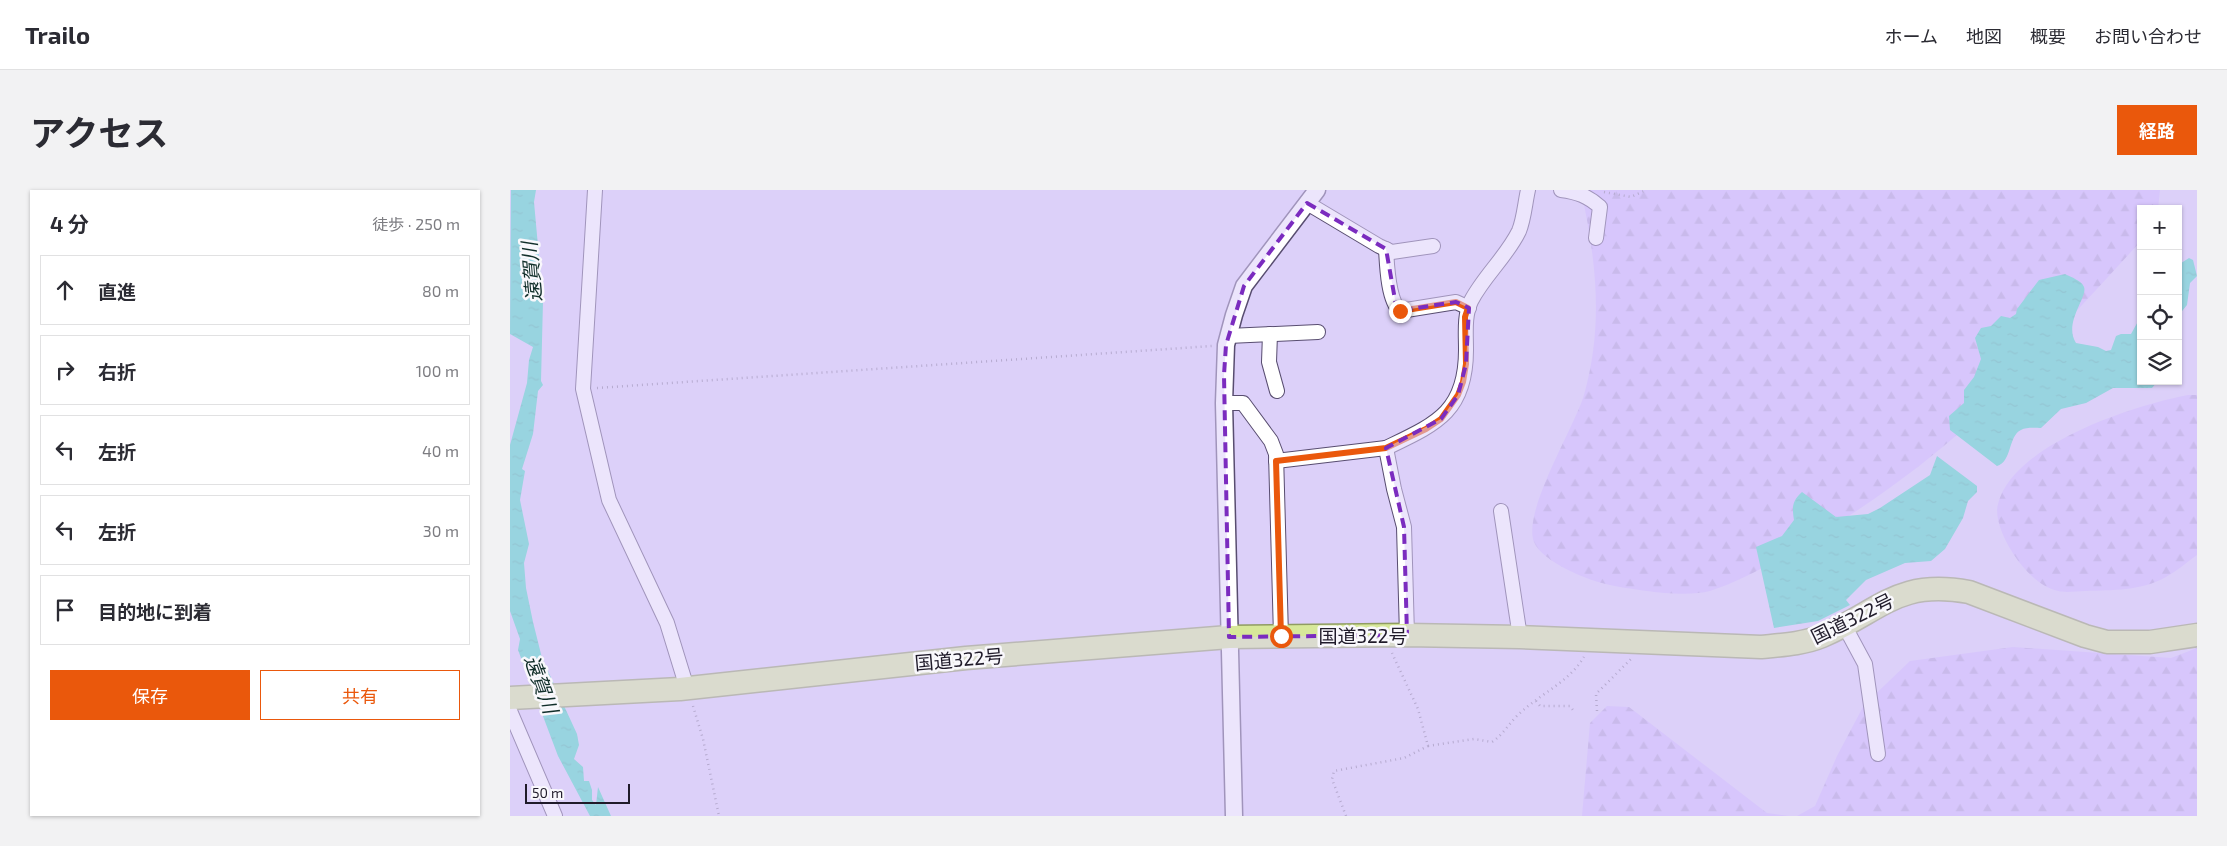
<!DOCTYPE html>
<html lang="ja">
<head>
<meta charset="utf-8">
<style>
	body { margin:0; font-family:"Exo 2","Noto Sans JP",sans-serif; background:#f2f2f3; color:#2b2b33 }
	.controls { position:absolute; right:15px; top:15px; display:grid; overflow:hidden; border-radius:0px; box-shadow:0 1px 4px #0004 }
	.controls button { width:45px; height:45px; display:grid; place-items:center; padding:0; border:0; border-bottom:1px solid #e1e1e2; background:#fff; color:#2b2b33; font:25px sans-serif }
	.scale { position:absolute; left:15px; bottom:12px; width:105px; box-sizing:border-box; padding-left:5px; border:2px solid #201b2a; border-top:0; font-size:14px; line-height:18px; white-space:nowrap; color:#201b2a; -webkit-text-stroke:4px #f9f8fc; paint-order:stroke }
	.stop { position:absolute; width:15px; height:15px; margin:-11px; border:4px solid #ea580c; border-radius:50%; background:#fff }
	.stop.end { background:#ea580c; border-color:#fff; box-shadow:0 1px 5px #0008 }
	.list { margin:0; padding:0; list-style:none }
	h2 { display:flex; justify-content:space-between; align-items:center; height:65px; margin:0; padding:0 20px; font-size:21px }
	h2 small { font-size:16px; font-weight:400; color:#7c7c81 }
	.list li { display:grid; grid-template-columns:32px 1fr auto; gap:15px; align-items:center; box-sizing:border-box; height:70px; margin:0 10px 10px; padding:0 10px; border:1px solid #e1e1e2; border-radius:0px }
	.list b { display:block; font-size:19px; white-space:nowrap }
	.list em { font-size:16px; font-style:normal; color:#7c7c81 }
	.actions { display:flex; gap:10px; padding:15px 20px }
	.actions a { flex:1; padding:11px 0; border:1px solid #ea580c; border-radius:0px; text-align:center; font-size:18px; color:#ea580c }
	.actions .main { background:#ea580c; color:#fff }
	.icon { flex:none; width:28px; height:28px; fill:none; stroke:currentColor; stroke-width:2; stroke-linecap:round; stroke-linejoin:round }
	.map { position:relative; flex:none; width:1687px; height:626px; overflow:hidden; border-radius:0px }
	header { display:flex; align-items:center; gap:30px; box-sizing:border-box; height:70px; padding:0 25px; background:#fff; border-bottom:1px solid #e1e1e2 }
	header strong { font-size:24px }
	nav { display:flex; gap:28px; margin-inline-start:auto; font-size:18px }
	.intro { display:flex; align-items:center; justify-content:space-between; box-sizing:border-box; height:120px; padding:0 30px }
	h1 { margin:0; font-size:35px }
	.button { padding:12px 22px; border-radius:0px; background:#ea580c; color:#fff; font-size:18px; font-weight:700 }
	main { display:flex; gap:30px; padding:0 30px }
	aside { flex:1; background:#fff; border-radius:0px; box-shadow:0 1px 4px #0004 }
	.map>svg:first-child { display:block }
	.forest { fill:url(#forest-firs) }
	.water { fill:url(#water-ripples) }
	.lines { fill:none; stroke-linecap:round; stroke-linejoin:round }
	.minor-casing { stroke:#584d70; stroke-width:16 }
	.tertiary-casing { stroke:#584d70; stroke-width:19 }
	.trunk-casing { stroke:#909c62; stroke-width:25 }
	.path { stroke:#877e9c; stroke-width:2.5; stroke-dasharray:1 4; stroke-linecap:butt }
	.minor { stroke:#fff; stroke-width:14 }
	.tertiary { stroke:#fff; stroke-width:16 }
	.trunk { stroke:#d7e89a; stroke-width:22 }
	.route { stroke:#ea580c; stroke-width:6 }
	.marked { fill:none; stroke:#7b2cbf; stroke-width:4; stroke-dasharray:10 6; stroke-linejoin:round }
	.labels { text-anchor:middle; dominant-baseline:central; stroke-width:5; stroke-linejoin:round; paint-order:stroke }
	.street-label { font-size:19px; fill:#201b2a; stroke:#f9f8fc }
	.water-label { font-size:20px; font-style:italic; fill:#112f2a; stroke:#f9f8fc }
</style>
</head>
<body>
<header>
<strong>Trailo</strong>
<nav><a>ホーム</a><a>地図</a><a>概要</a><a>お問い合わせ</a></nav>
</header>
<div class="intro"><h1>アクセス</h1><a class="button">経路</a></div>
<main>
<aside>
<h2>4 分<small>徒歩 · 250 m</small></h2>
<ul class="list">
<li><svg class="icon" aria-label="ahead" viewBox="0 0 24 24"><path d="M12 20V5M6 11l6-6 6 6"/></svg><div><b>直進</b></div><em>80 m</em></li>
<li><svg class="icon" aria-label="right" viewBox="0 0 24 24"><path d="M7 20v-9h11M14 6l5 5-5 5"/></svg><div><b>右折</b></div><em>100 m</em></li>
<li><svg class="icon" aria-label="left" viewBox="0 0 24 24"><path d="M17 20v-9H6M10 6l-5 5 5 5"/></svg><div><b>左折</b></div><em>40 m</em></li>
<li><svg class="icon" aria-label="left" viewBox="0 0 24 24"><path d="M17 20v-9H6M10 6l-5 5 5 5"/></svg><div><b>左折</b></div><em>30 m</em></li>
<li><svg class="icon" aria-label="arrive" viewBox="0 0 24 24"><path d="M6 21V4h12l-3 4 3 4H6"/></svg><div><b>目的地に到着</b></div></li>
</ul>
<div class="actions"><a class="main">保存</a><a>共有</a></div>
</aside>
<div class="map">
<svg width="1687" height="626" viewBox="0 0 1687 626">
	<defs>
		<pattern id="forest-firs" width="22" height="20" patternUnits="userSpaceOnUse" patternTransform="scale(1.25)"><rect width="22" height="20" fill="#d0bbfe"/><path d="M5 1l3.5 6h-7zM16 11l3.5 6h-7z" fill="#b2a0da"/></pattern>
		<pattern id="water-ripples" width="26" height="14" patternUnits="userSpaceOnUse" patternTransform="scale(1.25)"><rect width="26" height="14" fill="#45d9c0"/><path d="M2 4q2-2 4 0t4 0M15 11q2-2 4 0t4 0" fill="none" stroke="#3cbaa5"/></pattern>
	</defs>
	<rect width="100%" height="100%" fill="#dcd0f9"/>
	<g class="forest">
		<path d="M1071 0H1650L1648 19H1631V51C1598 87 1565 123 1532 158 1511 182 1490 206 1467 227 1416 274 1359 315 1300 350 1269 369 1235 390 1200 401 1175 408 1125 400 1100 395 1079 391 1032 372 1024 352 1012 322 1064 238 1074 205 1094 134 1086 70 1071 0Z"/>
		<path d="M1678 205H1687V365C1677 372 1667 381 1656 387 1631 401 1603 400 1575 401 1567 401 1556 403 1548 401 1528 396 1511 377 1501 360 1494 349 1484 327 1488 314 1503 254 1625 215 1678 205Z"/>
		<path d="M1503 457 1661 468 1687 458V626H1287L1305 616 1327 566 1354 515 1400 471Z"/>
		<path d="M1097 516 1119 517 1257 623 1279 626H1072L1080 533Z"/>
	</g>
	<g class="water">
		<path d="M1 0H26L24 12 33 111 31 191 33 195 28 201 23 244 12 279 15 281 10 310 19 354 14 373 16 398 23 432 32 468 67 544 69 555 64 569 73 577 74 591H79L82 600V610L86 615 88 597 101 626H80L48 566 8 460 10 449 0 421V255L17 193 19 170 23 157 0 144Z"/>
		<path d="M1679 68 1683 70 1687 86 1680 93 1677 115 1668 126V75Z"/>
		<path d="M1555 84C1561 87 1572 91 1574 97 1578 107 1553 133 1566 153L1588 157 1596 161 1601 160 1606 146 1611 144H1621L1631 126V191H1648L1642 198H1603L1576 213 1551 219 1531 238C1526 238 1516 237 1511 240 1498 246 1502 272 1487 276L1440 240 1439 226 1454 213V200L1464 187 1471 169 1465 148 1471 138 1481 136 1491 126 1500 128 1506 124 1507 119 1529 90Z"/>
		<path d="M1427 266 1467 296V302L1458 311 1453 328 1435 359 1421 371 1395 373 1356 390 1336 410 1340 415 1308 431 1264 438 1246 357 1272 346 1284 330C1282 317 1282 311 1292 302L1326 327 1358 324 1370 318 1420 285Z"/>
	</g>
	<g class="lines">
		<defs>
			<g id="minor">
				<path d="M85 0 73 199 99 310 157 433 177 498"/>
				<path d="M1051 0C1067 2 1078 6 1090 17L1086 48"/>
				<path d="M797 13 869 56 882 62 923 56"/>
				<path d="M876 59C877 76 878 110 890 121L946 112 959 118"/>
				<path d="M760 144 759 172 767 201"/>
				<path d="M718 146 808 142"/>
				<path d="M714 213H733L761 251 766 264 771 446"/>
				<path d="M766 271 876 258"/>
				<path d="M991 321 1010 447"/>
				<path d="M1334 435 1355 474 1368 564"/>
				<path d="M897 445 894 337 884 299 876 258C926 234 956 222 956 160 956 143 954 126 961 111 974 86 997 66 1009 41 1014 29 1015 13 1018 0"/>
				<path d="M0 521 45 626"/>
			</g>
			<path id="tertiary" d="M724 626 714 213 716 155 724 125 734 96 807 0"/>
			<path id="trunk" d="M0 508 170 499 456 468 719 447 897 445 1010 447 1251 457C1271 455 1293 454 1312 446 1371 421 1387 389 1459 402L1575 446 1597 452H1640L1687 445"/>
		</defs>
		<use href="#minor" class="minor-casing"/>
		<use href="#tertiary" class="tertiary-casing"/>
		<use href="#trunk" class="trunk-casing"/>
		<g class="path">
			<path d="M1094 2 1121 7 1136 0"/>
			<path d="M87 198 702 156"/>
			<path d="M1026 511 1030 516H1060L1063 520"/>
			<path d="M183 516 193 549 209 626"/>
			<path d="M1087 521 1086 504 1121 469"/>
			<path d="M918 556 964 549 982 552C993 545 999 533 1009 524 1031 503 1058 493 1074 467"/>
			<path d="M836 626 822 589 824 581 894 568 918 556 908 519 882 463"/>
		</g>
		<use href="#minor" class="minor"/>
		<use href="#tertiary" class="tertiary"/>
		<use href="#trunk" class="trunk"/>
	</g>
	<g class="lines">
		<path class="route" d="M771 446 766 271 876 258 916 239 931 229 948 205 953 192 956 174 955 127 958 118 946 112 890 121"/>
	</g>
	<path d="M0 0H1687V626H0ZM797 13 876 59 887 121 946 112 959 118 956 174 948 205 931 229 876 258 894 337 897 445 719 447 714 185 716 155 734 96Z" fill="#dcd0f9" fill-opacity=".55" fill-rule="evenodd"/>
	<path class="marked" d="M797 13 876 59 887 121 946 112 959 118 956 174 948 205 931 229 876 258 894 337 897 445 719 447 714 185 716 155 734 96Z"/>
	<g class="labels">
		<g class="street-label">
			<text transform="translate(1342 428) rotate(-26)">国道322号</text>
			<text x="853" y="445">国道322号</text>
			<text transform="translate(449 469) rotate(-5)">国道322号</text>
		</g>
		<g class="water-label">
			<text transform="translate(21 82) rotate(-95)">遠賀川</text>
			<text transform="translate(32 494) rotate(70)">遠賀川</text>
		</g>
	</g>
</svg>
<div class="controls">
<button>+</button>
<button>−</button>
<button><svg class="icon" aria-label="locate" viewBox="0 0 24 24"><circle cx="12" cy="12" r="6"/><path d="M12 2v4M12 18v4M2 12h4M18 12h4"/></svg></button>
<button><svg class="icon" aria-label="layers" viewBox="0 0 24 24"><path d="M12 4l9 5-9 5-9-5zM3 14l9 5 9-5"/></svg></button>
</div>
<div class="scale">50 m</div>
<div class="stop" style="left:771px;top:446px"></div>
<div class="stop end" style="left:890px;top:121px"></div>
</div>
</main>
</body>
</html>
